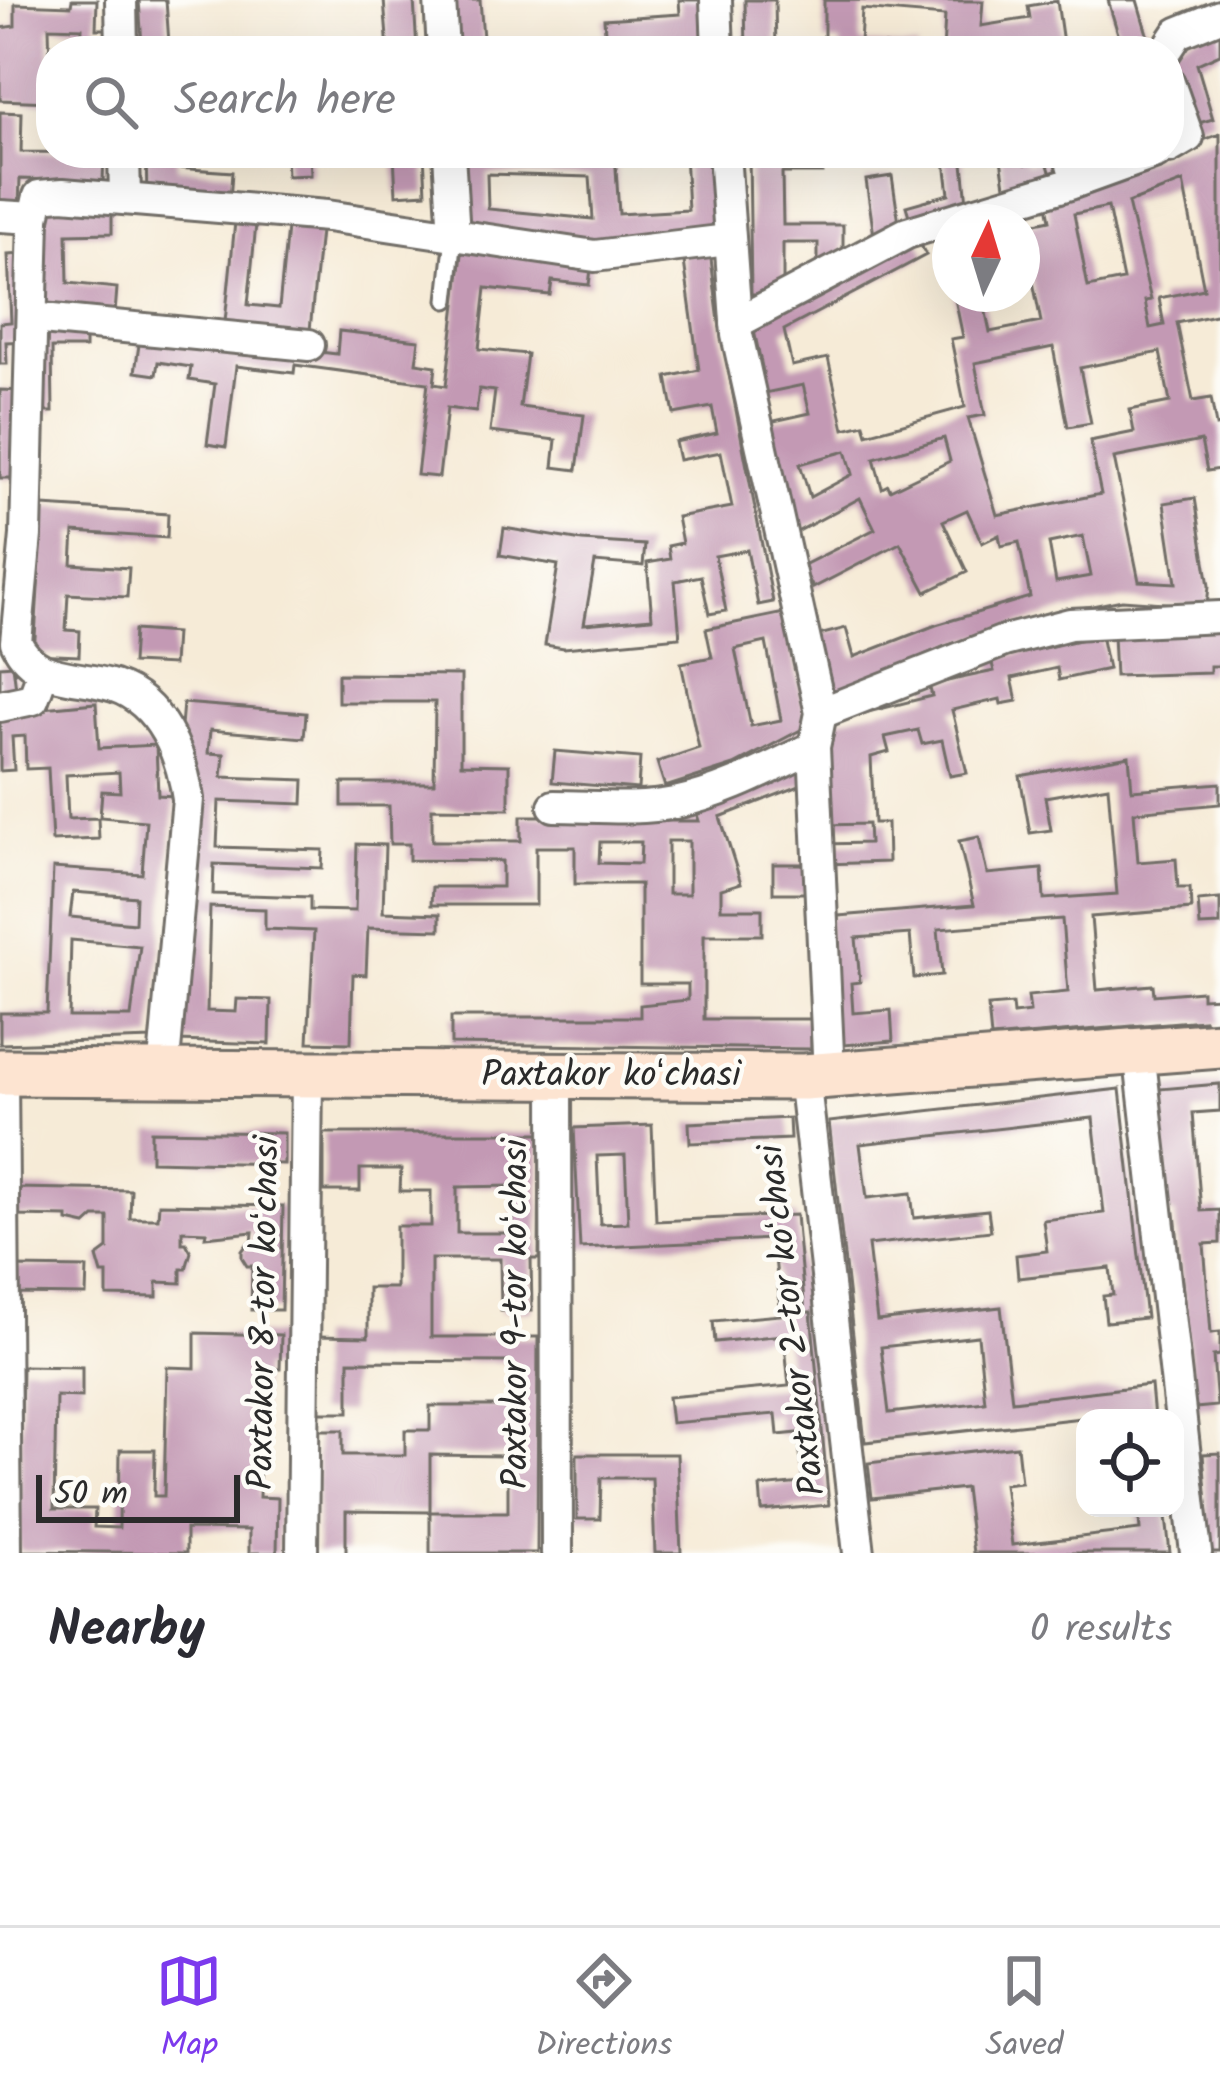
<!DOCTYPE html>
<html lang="en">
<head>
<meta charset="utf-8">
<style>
	body { margin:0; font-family:Kalam,sans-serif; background:#f7f7f7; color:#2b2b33 }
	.controls { position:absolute; right:36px; bottom:36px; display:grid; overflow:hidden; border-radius:24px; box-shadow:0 12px 48px #0002 }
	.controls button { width:108px; height:108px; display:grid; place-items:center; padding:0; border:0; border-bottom:3px solid #e1e1e2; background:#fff; color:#2b2b33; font:60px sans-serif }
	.compass { position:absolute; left:932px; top:204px; width:108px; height:108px; border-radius:50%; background:#fff; box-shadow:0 12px 48px #0002; rotate:4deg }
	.scale { position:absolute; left:36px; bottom:30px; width:204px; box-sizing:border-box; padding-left:12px; border:6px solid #2b2b2b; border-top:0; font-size:33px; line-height:42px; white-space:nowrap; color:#2b2b2b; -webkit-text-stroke:9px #fdfcf7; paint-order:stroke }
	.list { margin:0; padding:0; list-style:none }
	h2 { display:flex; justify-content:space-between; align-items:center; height:156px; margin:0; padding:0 48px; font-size:51px }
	h2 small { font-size:39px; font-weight:400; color:#7c7c81 }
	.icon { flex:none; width:66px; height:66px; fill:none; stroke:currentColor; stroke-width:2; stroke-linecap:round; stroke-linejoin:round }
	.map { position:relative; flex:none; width:1220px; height:1553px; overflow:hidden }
	.search { position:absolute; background:#fff; box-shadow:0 12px 48px #0002; left:36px; right:36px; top:36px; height:132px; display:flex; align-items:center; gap:30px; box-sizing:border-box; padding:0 42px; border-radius:48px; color:#7c7c81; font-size:45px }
	.sheet { height:372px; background:#fff }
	nav { display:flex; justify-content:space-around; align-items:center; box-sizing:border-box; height:168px; border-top:3px solid #e1e1e2; background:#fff; font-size:33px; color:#7c7c81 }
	nav a { display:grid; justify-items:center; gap:6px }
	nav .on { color:#7c3aed }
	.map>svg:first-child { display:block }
	.building { fill:#c399b4; fill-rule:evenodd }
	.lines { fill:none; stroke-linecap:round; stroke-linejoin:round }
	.service-casing { stroke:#726e67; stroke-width:21 }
	.minor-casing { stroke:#726e67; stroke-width:36 }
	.secondary-casing { stroke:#726e67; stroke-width:51 }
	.service { stroke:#fff; stroke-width:15 }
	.minor { stroke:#fff; stroke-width:30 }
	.secondary { stroke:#fde4d1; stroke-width:45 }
	.labels { text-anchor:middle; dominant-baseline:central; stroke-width:9; stroke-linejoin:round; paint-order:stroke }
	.street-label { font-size:36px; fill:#2b2b2b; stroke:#fdfcf7 }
</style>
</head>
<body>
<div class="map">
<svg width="1220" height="1553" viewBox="0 0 1220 1553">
	<rect width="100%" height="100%" fill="#fdfcf7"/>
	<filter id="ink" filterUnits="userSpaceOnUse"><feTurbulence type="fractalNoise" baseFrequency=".00833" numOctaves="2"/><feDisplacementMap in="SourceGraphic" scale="24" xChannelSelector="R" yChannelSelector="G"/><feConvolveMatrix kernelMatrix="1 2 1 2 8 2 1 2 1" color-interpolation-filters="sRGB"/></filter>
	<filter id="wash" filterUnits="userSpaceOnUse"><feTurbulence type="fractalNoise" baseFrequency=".004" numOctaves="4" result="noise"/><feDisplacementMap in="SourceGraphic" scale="48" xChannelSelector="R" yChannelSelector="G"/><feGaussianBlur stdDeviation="2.7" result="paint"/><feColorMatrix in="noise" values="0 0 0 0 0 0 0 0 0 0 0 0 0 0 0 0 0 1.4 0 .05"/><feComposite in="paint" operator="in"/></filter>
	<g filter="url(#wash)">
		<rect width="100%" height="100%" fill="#f6ebd7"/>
		<g id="blocks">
			<g class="building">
				<path d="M72 0H97L96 29H107V51H81L82 28 49 27 51 102 0 100V28L15 26V4L71 6Z"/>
				<path d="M139 0H166L169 44 142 45Z"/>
				<path d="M384 0H414L417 51H388Z"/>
				<path d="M451 0H480L484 51H454Z"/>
				<path d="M679 0H702L705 51H582V46L606 45 604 19 680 14Z"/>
				<path d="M745 0H775L776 51H746Z"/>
				<path d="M824 0 983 1 981 26 1030 18 1028 6 1057 1 1063 43 1011 51H943L945 16 862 9 860 43 918 48V51H840L841 42H824Z"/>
				<path d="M1108 0H1137L1152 51H1123Z"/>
				<path d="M1220 24V54L1197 64 1213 119 1185 127 1169 72 1170 47Z"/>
				<path d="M0 112 22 113 21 152 104 153 103 181 20 179 19 205 0 204Z"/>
				<path d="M1220 134V314L1177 323 1193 401 1211 398 1216 426 1220 425V469L1207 471 1201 441 1114 458 1139 581 1176 583 1164 503 1195 498 1209 586 1207 606 1122 600 1062 612 945 646 834 695 819 635 846 628 854 657 936 625 1030 597 1019 542 1001 546 999 535 982 543 967 510 943 521 967 572 926 592 900 543 813 588 802 566 875 529 860 498 795 533 765 423 810 413 803 385 760 394 755 373 763 372 751 317 914 232 926 255 784 330 792 366 828 358 844 429 864 424 867 434 965 407 951 339 963 337 954 294H982L990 332 1041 322 1022 226 1050 220 1045 195ZM1183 182 1204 289 1159 298 1164 325 1150 328 1145 301 1151 300 1128 203ZM1108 207 1123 280 1088 287 1074 214ZM1053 347 1068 427 1091 423 1080 368 1160 352 1170 402 1130 410 1134 432 1090 441 1101 494 997 515 968 418 985 415 975 363ZM944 438 950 461 890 490 888 485 882 488 874 458ZM846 451 853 474 810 497 800 464ZM1083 536 1091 576 1056 582 1049 543Z"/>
				<path d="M146 153H177V168L232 172 230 201 147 195Z"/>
				<path d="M286 153H310L311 175 287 176Z"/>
				<path d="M394 153H424L426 193 396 195Z"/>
				<path d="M461 153H615L619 214 688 210 685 153H711L716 234 594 242 463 229ZM487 174 590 177 593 219 488 209Z"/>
				<path d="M749 153H821L822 173H782L783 225H843V266H818V243H783V294H751Z"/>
				<path d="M944 153H962L968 213 912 226 906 206 949 194Z"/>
				<path d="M1000 153H1024L1026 164 1046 158 1054 185 1007 198Z"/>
				<path d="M1070 153H1134L1074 176 1066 155Z"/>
				<path d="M892 176 900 230 875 243 866 180Z"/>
				<path d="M112 203V233L67 234 68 283 117 288 115 313 38 305 35 205Z"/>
				<path d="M236 212 257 214 248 305 279 308 288 218 321 221 309 340 224 332Z"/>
				<path d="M463 246 592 261 589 285 552 281 550 295 486 288 479 349 527 354 520 407 584 415 577 470 553 467 556 440 490 432 495 391 479 389 476 412 447 408 439 477 417 475 428 383 295 365 294 373 236 366 226 447 207 444 215 384 189 380 191 367 158 362 156 375 135 372 141 331 337 354 339 331 419 340 416 363 436 366 434 384 446 386Z"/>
				<path d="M710 251 719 322 773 602 758 605 747 550 715 556 726 611 709 614 701 576 675 581 680 637 564 648 545 645 558 565 500 555 504 528 582 541 645 545 643 566 595 562 584 624 652 618 647 563 670 559 668 546 682 543 677 517 732 507 721 452 679 460 675 442 717 433 712 407 674 414 667 377 699 370 683 254Z"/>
				<path d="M25 254 28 341 6 342 7 364H0V323L11 322 8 255Z"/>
				<path d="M34 326H85V348H52L53 412H35Z"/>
				<path d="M0 390 22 391 20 478H0Z"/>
				<path d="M43 506 168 514 167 538 74 532 72 564 129 568 127 597 68 594 66 630 80 631 79 656 34 654Z"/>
				<path d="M784 613 808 726 734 765 665 787 657 762 699 748 681 663 712 657 706 629ZM766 642 781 720 751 726 735 649Z"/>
				<path d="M1220 627V666H1210V673L1115 676 1113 635Z"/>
				<path d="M134 630 175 633 173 665 132 663Z"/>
				<path d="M1101 635 1108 669 1059 680 1057 668 1012 678 1017 701 1001 704 1000 699 952 710 967 773 950 776 942 740 922 744 918 730 885 737 889 752 871 757 874 823H887L888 862 824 864 823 844 869 843 868 824 823 825 820 741 832 721 932 696 929 685 994 671 991 660Z"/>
				<path d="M13 665 17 697 0 700V666Z"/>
				<path d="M338 674 461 675V764L509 765V809L432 808V841H521V816H641V821H699L694 805 802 763 810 782 720 817 741 883 721 889V909H762V935H704V1019H811V1049L451 1044V1017H640V1005L688 1000V984H640V884H575V847H536V905H431L432 887H502V861L409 860V844H390L389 806H342V783H434L435 702H338ZM668 841H689V894H668ZM600 842H641L640 864 599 863Z"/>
				<path d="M96 703 99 748 156 745 158 795 175 796 152 1039 0 1044V1013H47L53 868 142 874 146 821 100 817 102 791 120 792 119 772 66 775 68 819 98 818 99 839 52 841 48 768 26 769 25 736 12 737 14 770 0 771V712ZM73 892 136 897 135 923 70 917ZM71 940 140 946 131 1017H69Z"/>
				<path d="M183 703 306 713 304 738 210 730 208 753 224 754 222 777 304 780 303 804 219 801 217 847 323 850 322 868 214 864 213 894 310 897V910L355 911 357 844 385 845 383 912 440 914V930L368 928 366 975 353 974 351 1043 308 1042 314 931 265 929V909L210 907 207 1011 236 1012 237 999 271 1000 270 1044 178 1041 179 749Z"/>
				<path d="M555 751 640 758 638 789 552 782Z"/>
				<path d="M1129 756 1132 790 1220 783V804L1134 812 1138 862 1176 859 1178 888H1190L1191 909 1091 917 1097 990 1153 985 1154 995 1202 991V998L1220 997V1023L1204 1025V1020L991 1038 988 1006 1012 1004 1013 1014 1030 1012 1028 996 1068 992 1062 919 938 929 942 975 914 978 910 934 856 938 860 982 851 983 853 1013 891 1010 893 1041 831 1046 827 917 974 905 959 841 979 837 987 874 1042 869 1044 899 1117 894 1108 786 1045 797 1051 830 1030 833 1020 776Z"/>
				<rect x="773" y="864" width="35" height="29"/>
				<path d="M1220 899V925L1200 926 1198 901Z"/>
				<path d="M1220 1084V1111L1193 1113 1201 1211 1220 1210V1243L1204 1244 1211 1333 1220 1332V1355L1213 1356 1217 1406 1195 1408 1175 1213 1169 1214 1159 1089Z"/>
				<path d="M1120 1089 1146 1318 1106 1322 1103 1296 1113 1295 1110 1268 1018 1278 1016 1255 1047 1251 1043 1220 1104 1213 1093 1118 860 1144 867 1198 911 1193 914 1218 988 1210 991 1231 868 1245 877 1321 1001 1307 1012 1401 1151 1385 1154 1418H1128L1127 1413 865 1442 829 1122ZM978 1336 985 1402 889 1413 881 1347Z"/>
				<path d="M789 1118 790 1139 690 1143 689 1123Z"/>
				<path d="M652 1125 656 1221 796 1215 805 1312H811L829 1505 762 1511 760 1487 803 1483 798 1433 778 1435 776 1414 671 1423 668 1397 789 1386 784 1335 715 1342 713 1321 781 1315 773 1239 580 1248 574 1128ZM625 1155 628 1223 600 1224 597 1156Z"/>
				<path d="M151 1131 284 1133V1164L151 1161Z"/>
				<path d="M324 1133H540L539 1259H531L532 1311H501L500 1259H431V1337H538L537 1553H430V1512L346 1511V1553H317V1430H343V1455H405V1430H430V1406H510L511 1362 349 1361V1412H317V1336L368 1337V1288H396V1226H431V1191H400L401 1169H360V1191H324ZM513 1186V1233H457V1187ZM430 1455 508 1456V1512H430Z"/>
				<path d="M15 1188 131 1190 130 1218H158L159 1204 283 1206 281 1310H251L252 1266H247L242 1258V1251L248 1243 252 1244 253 1232 205 1237 206 1232 182 1231V1243H186L191 1252 186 1269H181V1283L157 1282V1297L107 1296V1274H102L97 1257 108 1249V1217H95L86 1225 68 1221V1217L15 1216Z"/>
				<path d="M14 1267 87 1268 86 1295 13 1294Z"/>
				<path d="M195 1333 281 1335 280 1369H262L259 1497 278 1498 277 1553H249V1530L186 1529V1553L19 1551 22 1366 82 1367V1397L56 1396 54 1509H95L94 1527 119 1528 120 1450H155L154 1496H164L167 1367 195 1368Z"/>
				<path d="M1017 1446 1021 1482 1004 1484 1012 1545 1140 1530 1138 1508H1165L1170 1553H973L965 1488 872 1498 868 1463Z"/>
				<path d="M1220 1453V1553H1211L1203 1454Z"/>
				<path d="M577 1454H677L681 1553H655L652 1478H601L600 1519H577Z"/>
			</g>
		</g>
	</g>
	<g filter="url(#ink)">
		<use href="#blocks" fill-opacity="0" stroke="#726e67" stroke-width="3"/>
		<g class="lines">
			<defs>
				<g id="service">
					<path d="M1061 153 1070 184"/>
					<path d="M447 300 454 236"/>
				</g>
				<g id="minor">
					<path d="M121 0 122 51"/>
					<path d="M440 0 443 51"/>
					<path d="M716 0 718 51"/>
					<path d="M1166 51 1178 33 1220 16"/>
					<path d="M1169 83 1188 137 1169 148"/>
					<path d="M124 153 125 198"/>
					<path d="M449 153 454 236"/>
					<path d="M724 153 737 335 821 713 814 747 829 1075"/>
					<path d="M0 216 34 218"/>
					<path d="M32 318 309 345"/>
					<path d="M736 323 907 233 1070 184 1156 153"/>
					<path d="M0 706 33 699 43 672"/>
					<path d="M821 713 1004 641 1070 624 1220 617"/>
					<path d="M554 806C594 806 636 811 675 803 724 793 770 768 814 747"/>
					<path d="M1139 1051 1196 1553"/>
					<path d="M2 1072 6 1553"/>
					<path d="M163 1073 188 799C182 755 161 702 114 686 76 674 35 683 16 642L26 535 34 218 39 196 63 194 327 216 595 256 728 240"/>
					<path d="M556 1076 557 1553"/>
					<path d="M804 1077 859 1553"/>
					<path d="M302 1553 307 1074"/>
				</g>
				<path id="secondary" d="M0 1072 804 1077 1220 1045"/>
			</defs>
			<use href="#service" class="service-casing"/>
			<use href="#minor" class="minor-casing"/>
			<use href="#secondary" class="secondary-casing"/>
			<use href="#service" class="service"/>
			<use href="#minor" class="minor"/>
			<use href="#secondary" class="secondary"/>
		</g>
	</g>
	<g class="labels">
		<g class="street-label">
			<text x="611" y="1076">Paxtakor koʻchasi</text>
			<text transform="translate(265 1313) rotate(-89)">Paxtakor 8-tor koʻchasi</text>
			<text transform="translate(517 1314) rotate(-90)">Paxtakor 9-tor koʻchasi</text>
			<text transform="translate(793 1320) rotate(-97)">Paxtakor 2-tor koʻchasi</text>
		</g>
	</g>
</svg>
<div class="controls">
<button><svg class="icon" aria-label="locate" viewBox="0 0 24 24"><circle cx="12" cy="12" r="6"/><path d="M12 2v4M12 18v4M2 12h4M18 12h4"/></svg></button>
</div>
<svg class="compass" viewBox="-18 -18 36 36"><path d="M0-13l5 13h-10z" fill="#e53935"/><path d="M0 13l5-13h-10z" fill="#7c7c81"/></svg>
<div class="scale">50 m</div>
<div class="search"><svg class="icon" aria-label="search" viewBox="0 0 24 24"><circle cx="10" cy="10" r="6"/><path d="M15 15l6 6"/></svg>Search here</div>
</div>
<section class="sheet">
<h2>Nearby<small>0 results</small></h2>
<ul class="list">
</ul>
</section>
<nav>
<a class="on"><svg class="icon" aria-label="map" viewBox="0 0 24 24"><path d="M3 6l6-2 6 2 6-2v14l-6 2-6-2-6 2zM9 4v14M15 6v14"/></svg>Map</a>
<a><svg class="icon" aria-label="directions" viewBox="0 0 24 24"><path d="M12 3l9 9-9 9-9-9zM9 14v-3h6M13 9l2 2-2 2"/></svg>Directions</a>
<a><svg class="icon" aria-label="saved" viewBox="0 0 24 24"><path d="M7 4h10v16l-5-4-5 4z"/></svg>Saved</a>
</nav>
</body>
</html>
